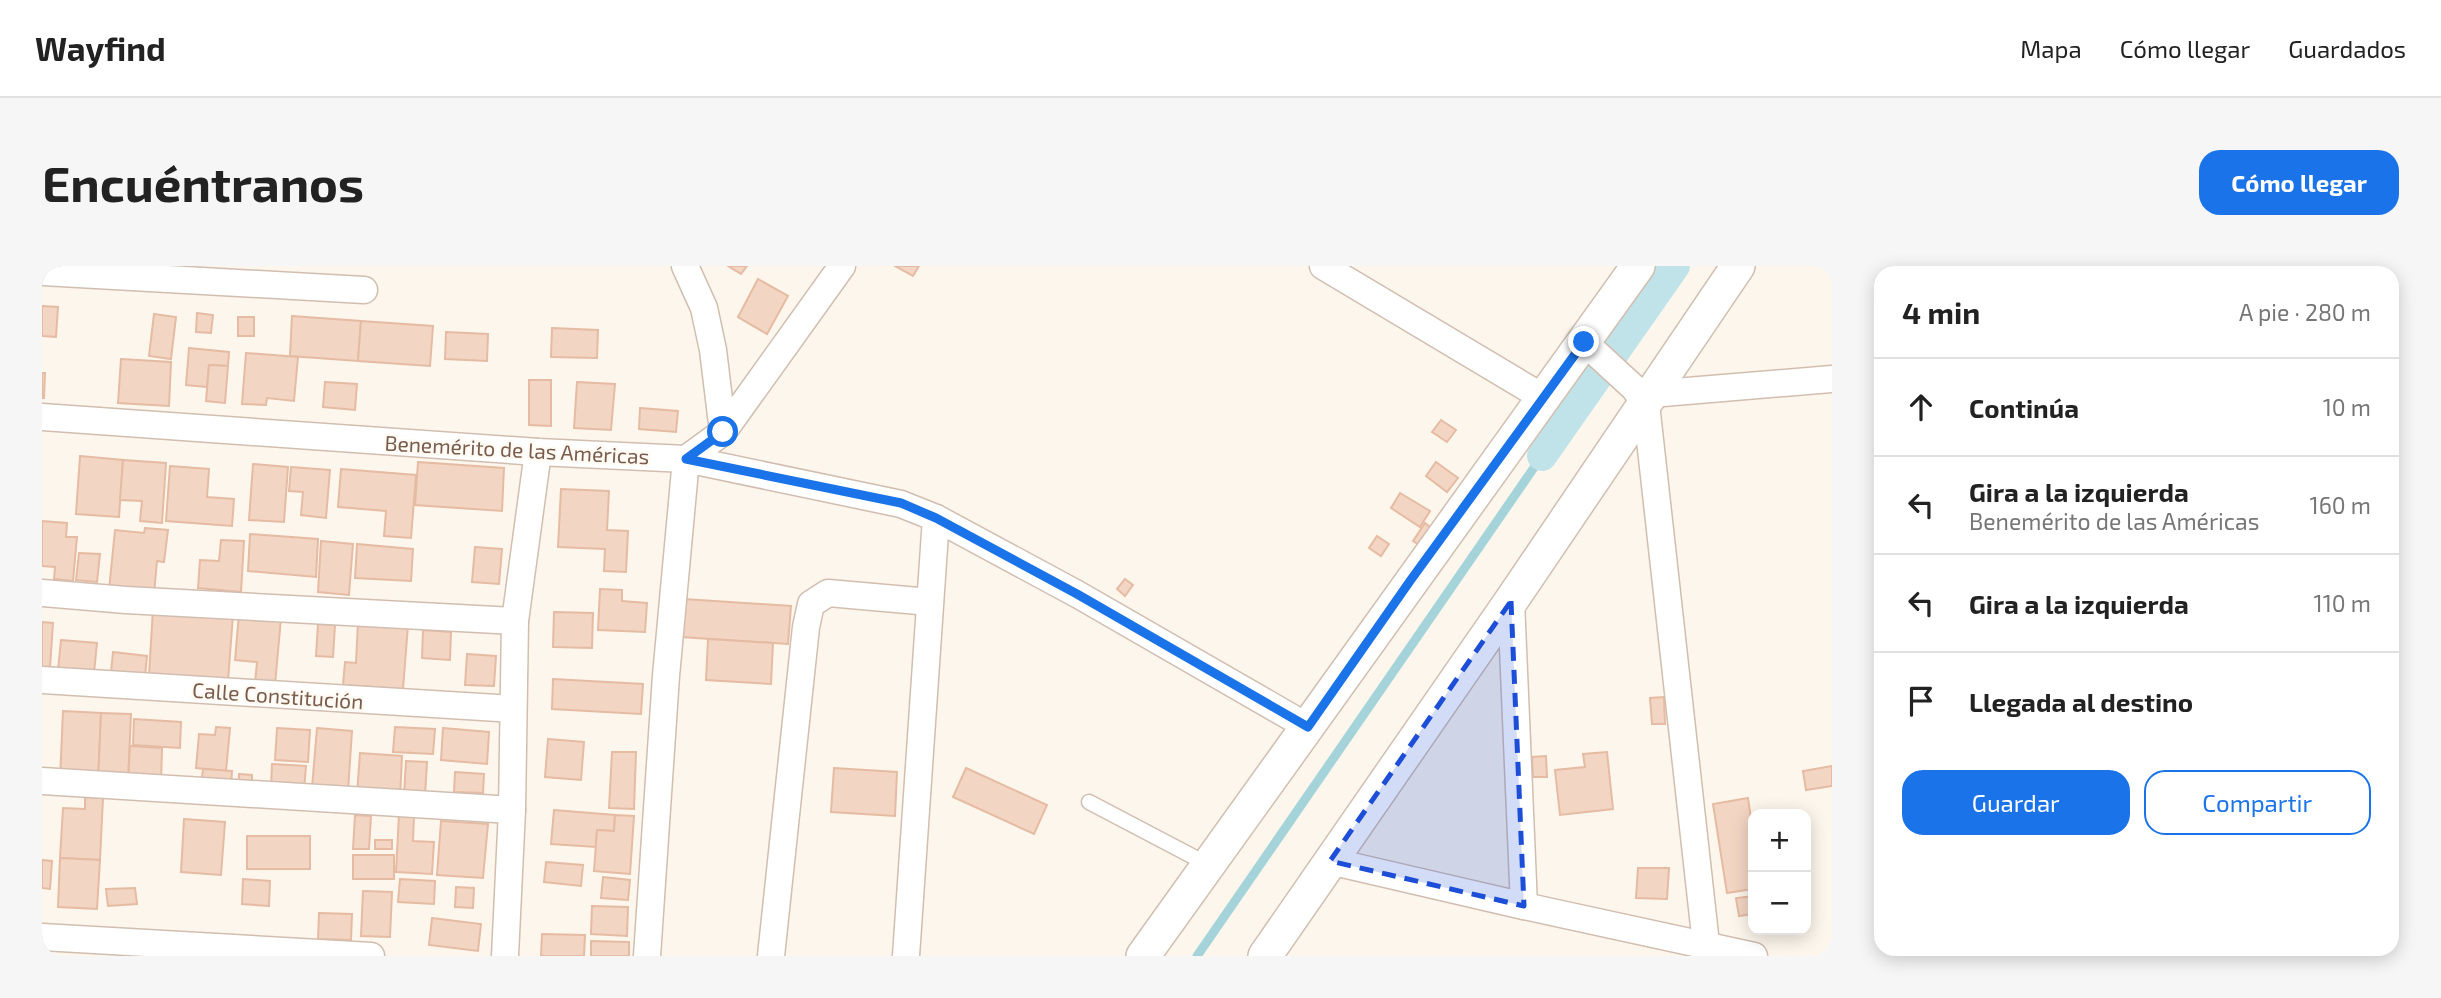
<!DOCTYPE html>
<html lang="es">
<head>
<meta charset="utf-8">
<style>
	body { margin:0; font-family:"Exo 2",sans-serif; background:#f6f6f6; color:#222 }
	.controls { position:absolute; right:21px; bottom:21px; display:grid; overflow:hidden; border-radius:14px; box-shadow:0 4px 18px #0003 }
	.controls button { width:63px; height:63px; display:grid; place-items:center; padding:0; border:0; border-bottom:2px solid #e0e0e0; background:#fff; color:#222; font:35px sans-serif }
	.stop { position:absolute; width:21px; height:21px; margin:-16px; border:5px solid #1a73e8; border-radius:50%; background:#fff }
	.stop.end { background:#1a73e8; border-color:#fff; box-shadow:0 2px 7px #0008 }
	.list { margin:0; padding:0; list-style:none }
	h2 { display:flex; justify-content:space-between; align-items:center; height:91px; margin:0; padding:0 28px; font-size:30px }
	h2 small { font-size:23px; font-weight:400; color:#767676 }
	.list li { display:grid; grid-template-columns:46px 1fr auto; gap:21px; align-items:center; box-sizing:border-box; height:98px; padding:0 28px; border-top:2px solid #e0e0e0 }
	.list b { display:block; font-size:26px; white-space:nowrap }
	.list p { margin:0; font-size:23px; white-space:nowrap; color:#767676 }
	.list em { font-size:23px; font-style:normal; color:#767676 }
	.actions { display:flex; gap:14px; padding:21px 28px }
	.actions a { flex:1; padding:16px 0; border:2px solid #1a73e8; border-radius:21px; text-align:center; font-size:24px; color:#1a73e8 }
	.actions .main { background:#1a73e8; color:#fff }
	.icon { flex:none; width:38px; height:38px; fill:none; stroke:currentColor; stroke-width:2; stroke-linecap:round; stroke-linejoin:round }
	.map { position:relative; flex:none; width:1790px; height:690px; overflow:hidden; border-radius:21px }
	header { display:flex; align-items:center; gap:42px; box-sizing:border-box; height:98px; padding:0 35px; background:#fff; border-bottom:2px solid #e0e0e0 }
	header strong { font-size:33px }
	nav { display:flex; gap:38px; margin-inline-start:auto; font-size:24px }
	.intro { display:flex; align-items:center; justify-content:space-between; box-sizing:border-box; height:168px; padding:0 42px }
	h1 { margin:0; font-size:49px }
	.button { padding:18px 32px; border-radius:21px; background:#1a73e8; color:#fff; font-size:24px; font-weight:700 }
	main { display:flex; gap:42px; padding:0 42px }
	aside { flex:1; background:#fff; border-radius:21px; box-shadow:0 4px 18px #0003 }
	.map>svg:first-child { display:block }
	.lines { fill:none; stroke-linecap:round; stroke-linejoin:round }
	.stream { stroke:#a5d3da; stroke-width:9 }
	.canal { stroke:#bfe3e8; stroke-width:30 }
	.building { fill:#f3d5c3; stroke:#e6bba3; stroke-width:2 }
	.service-casing { stroke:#d1beb0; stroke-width:17 }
	.minor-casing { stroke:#d1beb0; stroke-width:29 }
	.tertiary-casing { stroke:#d1beb0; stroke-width:36 }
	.service { stroke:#fff; stroke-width:14 }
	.minor { stroke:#fff; stroke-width:26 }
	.tertiary { stroke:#fff; stroke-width:33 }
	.route { stroke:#1a73e8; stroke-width:9 }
	.marked { fill:#1d4ed8; fill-opacity:0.2; stroke:#1d4ed8; stroke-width:5; stroke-dasharray:14 9; stroke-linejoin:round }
	.labels { text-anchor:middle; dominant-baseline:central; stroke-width:5; stroke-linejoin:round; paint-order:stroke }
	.street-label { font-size:21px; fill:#7a5c4d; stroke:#fffaf3 }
</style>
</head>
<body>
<header>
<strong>Wayfind</strong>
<nav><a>Mapa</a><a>Cómo llegar</a><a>Guardados</a></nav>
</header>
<div class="intro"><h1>Encuéntranos</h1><a class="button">Cómo llegar</a></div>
<main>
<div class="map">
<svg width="1790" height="690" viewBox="0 0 1790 690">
	<rect width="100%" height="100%" fill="#fdf6ec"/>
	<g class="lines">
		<path class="stream" d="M1155 690 1500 190"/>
		<path class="canal" d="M1500 190 1633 0"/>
	</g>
	<g class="building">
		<path d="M686 0H705L699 8Z"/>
		<path d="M853 0H877L871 10Z"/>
		<path d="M716 13 746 30 725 68 696 51Z"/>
		<path d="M0 40 16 41 14 71 0 70Z"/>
		<path d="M155 47 171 49 169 67 154 66Z"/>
		<path d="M112 48 134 51 129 93 107 90Z"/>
		<path d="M250 50 319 55 316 95 248 90Z"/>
		<rect x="196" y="51" width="16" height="19"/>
		<path d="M319 55 391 60 388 100 316 95Z"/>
		<path d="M510 62 556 64 555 92 509 91Z"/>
		<path d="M404 66 446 68 445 95 403 93Z"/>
		<path d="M147 82 187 86 186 100 167 99 165 121 144 119Z"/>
		<path d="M204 87 256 91 252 135 225 132 224 139 200 138Z"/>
		<path d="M79 93 129 96 127 140 76 137Z"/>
		<path d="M167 99 186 100 183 137 164 135Z"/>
		<path d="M0 107H3L2 132H0Z"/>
		<path d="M487 114H509V160L487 159Z"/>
		<path d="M283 116 315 118 313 144 281 141Z"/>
		<path d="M535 116 573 118 569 164 532 162Z"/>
		<path d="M598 142 636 145 634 166 597 163Z"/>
		<path d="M1399 154 1414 164 1405 176 1390 166Z"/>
		<path d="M38 190 81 194 77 251 34 248Z"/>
		<path d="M81 194 124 197 120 257 98 255 100 235 78 234Z"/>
		<path d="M376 196 462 202 460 245 373 239Z"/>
		<path d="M1394 196 1416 212 1405 226 1384 210Z"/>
		<path d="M211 198 246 201 242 256 207 254Z"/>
		<path d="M128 200 167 203 165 231 192 233 190 260 124 255Z"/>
		<path d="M249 201 288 204 284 252 259 249 261 226 247 225Z"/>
		<path d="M299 203 374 209 369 272 342 270 344 245 296 241Z"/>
		<path d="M519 223 567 225 565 264 586 265 584 306 562 305 563 283 516 281Z"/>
		<path d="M1358 227 1388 245 1378 261 1349 242Z"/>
		<path d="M0 255 25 257 24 271H35L31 315 12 313 13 301 0 300Z"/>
		<path d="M1383 257 1392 264 1380 281 1371 275Z"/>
		<path d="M103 262 126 264 122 296 115 295 112 328 67 324 73 264 102 267Z"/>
		<path d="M208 268 276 273 274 311 206 305Z"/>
		<path d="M1335 270 1347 278 1339 290 1327 282Z"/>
		<path d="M179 274 202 275 199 326 156 322 158 294 177 295Z"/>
		<path d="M279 275 311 278 307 329 276 326Z"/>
		<path d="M315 278 371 283 369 315 313 312Z"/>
		<path d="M433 281 460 283 457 318 430 316Z"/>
		<path d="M37 287 58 288 55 316 34 314Z"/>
		<path d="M1083 313 1091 319 1083 330 1075 323Z"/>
		<path d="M558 323 580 324V335L605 337 603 366 556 364Z"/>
		<path d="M642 333 749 340 746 378 639 371Z"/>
		<path d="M111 343 191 349 186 415 107 409Z"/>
		<path d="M512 346 551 347 550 382 511 381Z"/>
		<path d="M197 348 239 352 233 419 213 417 215 396 193 394Z"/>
		<path d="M0 356 11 357 8 401H0Z"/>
		<path d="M316 356 366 359 361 423 301 419 303 396 314 397Z"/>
		<path d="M276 358 293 359 291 391 274 390Z"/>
		<path d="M381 364 409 366 408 394 380 392Z"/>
		<path d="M666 373 731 377 729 418 664 414Z"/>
		<path d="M19 374 55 377 52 407 16 404Z"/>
		<path d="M71 386 105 390 103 410 69 407Z"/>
		<path d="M425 388 454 390 452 420 423 419Z"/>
		<path d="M511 413 601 418 599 448 510 443Z"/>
		<path d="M1622 431 1623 458H1610L1608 432Z"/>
		<path d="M21 445 59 447 56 516 18 514Z"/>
		<path d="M59 447 89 448 86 517 56 516Z"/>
		<path d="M92 453 139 456 138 482 91 479Z"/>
		<path d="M174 461 188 462 184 505 154 502 157 468 173 469Z"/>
		<path d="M353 461 393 463 391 488 351 486Z"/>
		<path d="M235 462 268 464 266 496 233 494Z"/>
		<path d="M275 462 310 465 306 525 270 522Z"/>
		<path d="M401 462 447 466 445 498 399 494Z"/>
		<path d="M506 473 542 476 539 514 503 511Z"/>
		<path d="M88 480 120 482 119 518 86 517Z"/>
		<path d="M570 486H594L592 543 567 542Z"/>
		<path d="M1565 486 1571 543 1518 549 1513 504 1543 501 1541 488Z"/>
		<path d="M318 487 360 490 358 531 315 528Z"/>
		<path d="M1504 490 1505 511H1491L1490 491Z"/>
		<path d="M364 495 385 496 383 530 362 529Z"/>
		<path d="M230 498 264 500 262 524 229 522Z"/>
		<path d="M1790 500V520L1764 524 1761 505Z"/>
		<path d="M792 502 855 506 853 550 789 546Z"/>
		<path d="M924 502 1005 539 992 568 911 531Z"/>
		<path d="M161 503 190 505 189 521 159 519Z"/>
		<path d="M413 506 442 508 441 527 412 526Z"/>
		<path d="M197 508 210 509V526L196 525Z"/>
		<path d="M43 531 61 532 58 594 18 592 21 542 43 543Z"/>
		<path d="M1706 532 1711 567V623L1685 627 1671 538Z"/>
		<path d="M512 544 573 549 572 565 555 564 554 581 509 578Z"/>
		<path d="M357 548 372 549 371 575 392 576 390 608 354 606Z"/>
		<path d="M313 549 329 550 327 583H311Z"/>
		<path d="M573 549 592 550 588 608 552 605 555 564 572 565Z"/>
		<path d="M142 553 183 556 179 609 139 606Z"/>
		<path d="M399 555 446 558 441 612 395 609Z"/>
		<rect x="205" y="570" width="63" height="33"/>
		<rect x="333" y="574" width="17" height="9"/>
		<rect x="311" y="589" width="41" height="24"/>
		<path d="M18 592 58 594 55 643 16 641Z"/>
		<path d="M0 594 10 595 8 623 0 622Z"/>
		<path d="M504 596 541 599 539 620 502 616Z"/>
		<path d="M1596 602H1627L1625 633 1594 632Z"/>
		<path d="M561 611 588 614 586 634 559 632Z"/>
		<path d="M201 613 228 615 227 640 200 638Z"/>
		<path d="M358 613 393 615 392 638 356 636Z"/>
		<path d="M414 621 432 622 431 642 413 641Z"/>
		<path d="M93 622 95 638 66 640 64 623Z"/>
		<path d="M321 625 350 626 348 671 319 670Z"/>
		<path d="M1711 630V648L1697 650 1694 632Z"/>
		<path d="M550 640 586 641 585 670 549 668Z"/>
		<path d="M277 647 310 648 309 674 276 673Z"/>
		<path d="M390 652 439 658 436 685 387 679Z"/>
		<path d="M500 668 543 669 542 690H499Z"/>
		<path d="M549 675 587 676V690H549Z"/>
	</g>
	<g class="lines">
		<defs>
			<path id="service" d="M1047 536 1167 599"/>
			<g id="minor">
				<path d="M643 0 662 42 671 84 681 166"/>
				<path d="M1281 0 1502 132"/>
				<path d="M0 6 322 24"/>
				<path d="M1542 76 1592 122 1604 138 1664 678"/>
				<path d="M1609 128 1790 113"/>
				<path d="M0 151 496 186 644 193 859 238 894 252 1035 328 1266 461"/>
				<path d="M0 327 84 334 473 355"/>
				<path d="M1469 335 1482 640"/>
				<path d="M0 414 471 443"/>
				<path d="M0 515 470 544"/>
				<path d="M1288 595 1482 640 1712 690"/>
				<path d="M0 671 329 690"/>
				<path d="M463 690 470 544 473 355 496 186"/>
				<path d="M605 690 624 410 644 193 681 166 800 0"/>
				<path d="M729 690 764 361 769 338 786 327 888 336"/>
				<path d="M864 690 894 252"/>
			</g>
			<g id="tertiary">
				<path d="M1101 690 1596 0"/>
				<path d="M1223 690 1469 335 1696 0"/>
			</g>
		</defs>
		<use href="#service" class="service-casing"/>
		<use href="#minor" class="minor-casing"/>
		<use href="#tertiary" class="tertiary-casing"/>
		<use href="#service" class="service"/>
		<use href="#minor" class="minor"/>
		<use href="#tertiary" class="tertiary"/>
	</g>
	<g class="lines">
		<path class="route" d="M681 166 644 193 859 237 894 252 1035 328 1266 461 1368 315 1542 76"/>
	</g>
	<path class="marked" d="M1469 335 1482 640 1288 595Z"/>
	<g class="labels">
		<g class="street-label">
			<text transform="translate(475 183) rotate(3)">Benemérito de las Américas</text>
			<text transform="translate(236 429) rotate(4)">Calle Constitución</text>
		</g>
	</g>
</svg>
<div class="controls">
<button>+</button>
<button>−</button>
</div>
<div class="stop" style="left:681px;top:166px"></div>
<div class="stop end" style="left:1542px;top:76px"></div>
</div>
<aside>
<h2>4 min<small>A pie · 280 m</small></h2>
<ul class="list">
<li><svg class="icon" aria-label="ahead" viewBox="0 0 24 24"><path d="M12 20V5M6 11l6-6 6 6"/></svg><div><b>Continúa</b></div><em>10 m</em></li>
<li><svg class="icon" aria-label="left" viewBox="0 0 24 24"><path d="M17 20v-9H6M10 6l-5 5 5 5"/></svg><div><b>Gira a la izquierda</b><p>Benemérito de las Américas</p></div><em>160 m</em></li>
<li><svg class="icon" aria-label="left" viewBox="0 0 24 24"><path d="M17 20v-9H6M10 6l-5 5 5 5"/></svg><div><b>Gira a la izquierda</b></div><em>110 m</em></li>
<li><svg class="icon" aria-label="arrive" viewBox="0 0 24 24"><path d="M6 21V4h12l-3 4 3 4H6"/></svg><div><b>Llegada al destino</b></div></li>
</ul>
<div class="actions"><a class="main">Guardar</a><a>Compartir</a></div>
</aside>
</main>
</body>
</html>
